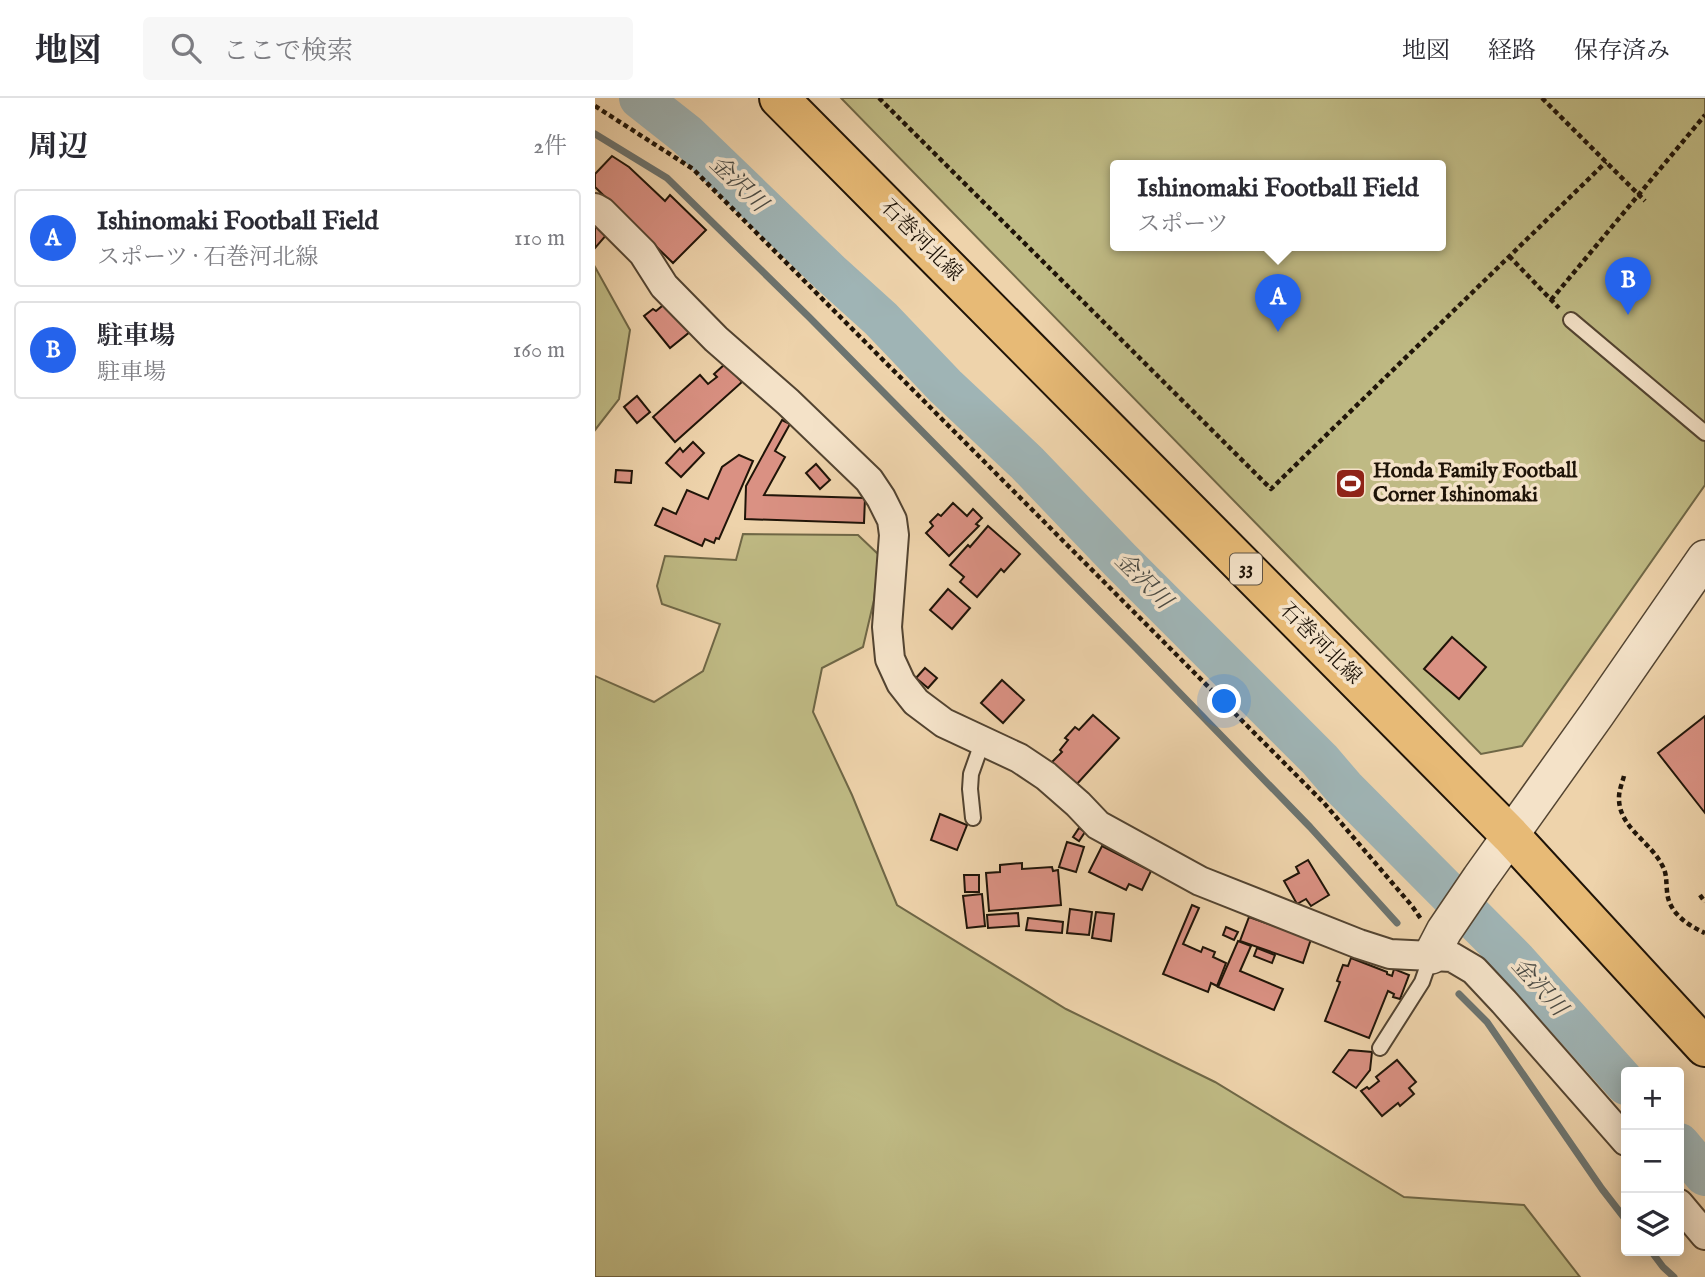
<!DOCTYPE html>
<html lang="ja">
<head>
<meta charset="utf-8">
<style>
	body { margin:0; font-family:"IM FELL English","Noto Serif JP",serif; background:#f7f7f7; color:#2b2b33 }
	.controls { position:absolute; right:21px; bottom:21px; display:grid; overflow:hidden; border-radius:7px; box-shadow:0 4px 18px #0003 }
	.controls button { width:63px; height:63px; display:grid; place-items:center; padding:0; border:0; border-bottom:2px solid #e1e1e2; background:#fff; color:#2b2b33; font:35px sans-serif }
	.you { position:absolute; left:630px; top:604px; width:24px; height:24px; margin:-18px; border:5px solid #fff; border-radius:50%; background:#1a73e8; box-shadow:0 0 0 10px #1a73e833 }
	.badge { display:grid; place-items:center; width:46px; height:46px; border-radius:50%; background:#2563eb; color:#fff; font-size:23px; font-weight:700 }
	.pin { position:absolute; translate:-50% -58px; filter:drop-shadow(0 2px 4px #0008) }
	.pin::after { content:''; position:absolute; top:37px; width:24px; height:21px; background:inherit; clip-path:polygon(0 0,100% 0,50% 100%) }
	.popup { position:absolute; left:515px; top:62px; width:336px; height:91px; box-sizing:border-box; display:grid; place-content:center; border-radius:7px; background:#fff; filter:drop-shadow(0 2px 5px #0005); font-size:23px; white-space:nowrap; color:#7c7c81 }
	.popup b { font-size:26px; color:#2b2b33 }
	.popup::after { content:''; position:absolute; left:50%; top:100%; margin-left:-14px; border:14px solid transparent; border-top-color:#fff }
	.list { margin:0; padding:0; list-style:none }
	h2 { display:flex; justify-content:space-between; align-items:center; height:91px; margin:0; padding:0 28px; font-size:30px }
	h2 small { font-size:23px; font-weight:400; color:#7c7c81 }
	.list li { display:grid; grid-template-columns:46px 1fr auto; gap:21px; align-items:center; box-sizing:border-box; height:98px; margin:0 14px 14px; padding:0 14px; border:2px solid #e1e1e2; border-radius:7px }
	.list b { display:block; font-size:26px; white-space:nowrap }
	.list p { margin:0; font-size:23px; white-space:nowrap; color:#7c7c81 }
	.list em { font-size:23px; font-style:normal; color:#7c7c81 }
	.icon { flex:none; width:38px; height:38px; fill:none; stroke:currentColor; stroke-width:2; stroke-linecap:round; stroke-linejoin:round }
	.map { position:relative; flex:none; width:1110px; height:1179px; overflow:hidden }
	header { display:flex; align-items:center; gap:42px; box-sizing:border-box; height:98px; padding:0 35px; background:#fff; border-bottom:2px solid #e1e1e2 }
	header strong { font-size:33px }
	nav { display:flex; gap:38px; margin-inline-start:auto; font-size:24px }
	.search { width:490px; height:63px; background:#f7f7f7; display:flex; align-items:center; gap:18px; box-sizing:border-box; padding:0 24px; border-radius:7px; color:#7c7c81; font-size:26px }
	main { display:flex }
	aside { flex:1; background:#fff }
	.map>svg:first-child { display:block }
	.green { fill:#bfba84; stroke:#6f6746; stroke-width:2; fill-rule:evenodd }
	.lines { fill:none; stroke-linecap:round; stroke-linejoin:round }
	.stream { stroke:#6c7470; stroke-width:7 }
	.river { stroke:#9fb4b5; stroke-width:42 }
	.building { fill:#da9183; stroke:#1f1408; stroke-width:2 }
	.service-casing { stroke:#534431; stroke-width:18 }
	.minor-casing { stroke:#534431; stroke-width:32 }
	.tertiary-casing { stroke:#534431; stroke-width:38 }
	.primary-casing { stroke:#1f1408; stroke-width:42 }
	.path { stroke:#1f1408; stroke-width:4.5; stroke-dasharray:5 3.5; stroke-linecap:butt }
	.service { stroke:#f4e2c8; stroke-width:14 }
	.minor { stroke:#f4e2c8; stroke-width:28 }
	.tertiary { stroke:#f4e2c8; stroke-width:35 }
	.primary { stroke:#e7ba76; stroke-width:38 }
	.labels { text-anchor:middle; dominant-baseline:central; stroke-width:7; stroke-linejoin:round; paint-order:stroke }
	.shield { fill:#f4e2c8; stroke:#5f5242; stroke-width:2 }
	.shield-label { font-size:19px; font-weight:bold; fill:#1f1408 }
	.street-label { font-size:21px; fill:#1f1408; stroke:#f4e2c8 }
	.poi-label { font-size:21px; font-weight:bold; fill:#1f1408; stroke:#f4e2c8; text-anchor:start }
	.water-label { font-size:23px; font-style:italic; fill:#4c4c45; stroke:#f4e2c8 }
</style>
</head>
<body>
<header>
<strong>地図</strong>
<div class="search"><svg class="icon" aria-label="search" viewBox="0 0 24 24"><circle cx="10" cy="10" r="6"/><path d="M15 15l6 6"/></svg>ここで検索</div>
<nav><a>地図</a><a>経路</a><a>保存済み</a></nav>
</header>
<main>
<aside>
<h2>周辺<small>2件</small></h2>
<ul class="list">
<li><span class="badge">A</span><div><b>Ishinomaki Football Field</b><p>スポーツ · 石巻河北線</p></div><em>110 m</em></li>
<li><span class="badge">B</span><div><b>駐車場</b><p>駐車場</p></div><em>160 m</em></li>
</ul>
</aside>
<div class="map">
<svg width="1110" height="1179" viewBox="0 0 1110 1179">
	<rect width="100%" height="100%" fill="#eed3ab"/>
	<filter id="stains"><feTurbulence type="fractalNoise" baseFrequency=".00286" numOctaves="4"/><feColorMatrix values="0 0 0 0 .2 0 0 0 0 .09 0 0 0 0 .02 0 0 0 .5 -.17"/></filter>
	<radialGradient id="worn" r=".72"><stop offset=".6" stop-color="#630" stop-opacity="0"/><stop offset="1" stop-color="#630" stop-opacity=".3"/></radialGradient>
	<g class="green">
		<path d="M246 0H1110V387L927 648 886 656ZM520 68H846V148H520Z"/>
		<path d="M0 169 35 232 24 301 0 332Z"/>
		<path d="M148 436 263 437 284 457 279 502 268 549 227 570 218 614 257 697 302 807 471 911 620 984 809 1099 929 1107 985 1179H0V578L59 604 108 573 125 526 67 506 62 488 70 458 141 462Z"/>
	</g>
	<g class="lines">
		<g class="stream">
			<path d="M0 36 72 80 214 219 542 551 715 729 802 825"/>
			<path d="M864 896 892 924 1007 1091 1031 1122"/>
			<path d="M1056 1153 1068 1169 1079 1179"/>
		</g>
		<g class="river">
			<path d="M45 0 92 37 234 174 286 221 350 288 432 365 525 462 725 662 749 690 920 862 1031 986"/>
			<path d="M1084 1046 1110 1077"/>
		</g>
	</g>
	<g class="building">
		<path d="M17 58 34 69 70 103 75 97 111 132 78 165 0 89V76Z"/>
		<path d="M0 127 13 135 0 150Z"/>
		<path d="M72 204 96 233 75 250 49 218 58 211 61 213Z"/>
		<path d="M130 266 147 284 80 344 58 319 105 277 113 286 122 279 119 276Z"/>
		<path d="M42 298 55 314 42 325 29 309Z"/>
		<path d="M187 322 195 326 180 353 190 359 169 397 270 400 269 425 150 421 151 388Z"/>
		<path d="M98 344 109 355 86 379 71 365 85 350 88 354Z"/>
		<path d="M144 357 158 363 124 441 121 440 119 445 110 441 107 448 60 427 68 410 81 416 92 392 113 401 127 369Z"/>
		<path d="M221 366 235 382 225 391 211 375Z"/>
		<path d="M21 372 37 373 36 385 20 384Z"/>
		<path d="M358 405 372 418 378 411 387 420 381 426 384 428 354 458 331 435 338 428 335 424 343 416 346 418Z"/>
		<path d="M393 428 425 456 409 474 406 471 382 499 365 484 369 479 355 467 373 447 375 449Z"/>
		<path d="M353 491 375 510 357 531 335 512Z"/>
		<path d="M857 539 891 569 864 601 829 571Z"/>
		<path d="M330 570 342 580 333 590 321 580Z"/>
		<path d="M407 582 429 602 408 625 386 605Z"/>
		<path d="M498 617 524 640 481 687 457 664 467 654 465 652 473 642 470 640 480 629 484 632Z"/>
		<path d="M1110 618V715L1063 655Z"/>
		<path d="M345 716 372 727 362 752 336 742Z"/>
		<path d="M484 730 490 734 484 743 478 739Z"/>
		<path d="M472 744 489 749 481 774 464 769Z"/>
		<path d="M507 748 556 773 547 792 534 786 531 792 494 774Z"/>
		<path d="M713 762 734 797 716 808 711 801 702 806 689 783 704 775 701 769Z"/>
		<path d="M427 765V771L457 769 458 773 463 772 466 807 394 813 391 775 405 774V767Z"/>
		<path d="M369 777H384V794H370Z"/>
		<path d="M387 796 390 828 372 830 368 798Z"/>
		<path d="M597 807 604 810 588 846 606 854 608 849 620 854 618 859 631 865 622 888 616 885 613 894 568 876Z"/>
		<path d="M475 811 497 814 494 837 472 835Z"/>
		<path d="M501 814 519 816 516 843 497 840Z"/>
		<path d="M423 815 424 828 393 830 392 817Z"/>
		<path d="M654 819 716 841 708 865 645 843Z"/>
		<path d="M433 820 468 824 467 835 431 832Z"/>
		<path d="M631 829 643 834 639 842 628 837Z"/>
		<path d="M643 843 656 848 645 873 688 891 679 912 623 889Z"/>
		<path d="M662 850 680 857 677 865 659 858Z"/>
		<path d="M756 860 792 874V876L797 878 799 871 814 877 805 901 798 899 799 896 793 893 774 940 730 923 745 884 742 883 748 867 753 868Z"/>
		<path d="M754 952 777 954 775 972 761 990 738 974Z"/>
		<path d="M802 962 821 984 814 990 819 996 805 1008 803 1005 787 1018 766 993 772 989 774 991 784 983 781 979Z"/>
	</g>
	<g class="lines">
		<defs>
			<g id="service">
				<path d="M976 222 1110 335"/>
				<path d="M378 720 375 691 376 676 388 642"/>
				<path d="M785 950 827 884 836 858"/>
			</g>
			<g id="minor">
				<path d="M0 110 7 114 48 155 69 188 121 241 193 304 274 382 286 400 297 422 299 437 292 529 295 561 306 585 321 604 349 625 424 660 451 678 483 706 503 727 605 783 764 846 795 856 857 859 879 872 909 904 1031 1043"/>
				<path d="M1084 1106 1110 1137"/>
			</g>
			<path id="tertiary" d="M836 858 849 833 885 780 1002 616 1110 460"/>
			<path id="primary" d="M184 0 915 737 1110 949"/>
		</defs>
		<use href="#service" class="service-casing"/>
		<use href="#minor" class="minor-casing"/>
		<use href="#tertiary" class="tertiary-casing"/>
		<use href="#primary" class="primary-casing"/>
		<g class="path">
			<path d="M284 0 676 391 1011 64"/>
			<path d="M947 0 1050 103"/>
			<path d="M0 8 98 71 729 705 817 808 826 821"/>
			<path d="M914 158 964 210"/>
			<path d="M956 202 1110 17"/>
			<path d="M1029 678C1027 685 1024 693 1024 699 1023 729 1055 743 1067 767 1072 775 1071 784 1072 793 1073 814 1092 827 1110 835"/>
			<path d="M1105 797 1110 804"/>
		</g>
		<use href="#service" class="service"/>
		<use href="#minor" class="minor"/>
		<use href="#tertiary" class="tertiary"/>
		<use href="#primary" class="primary"/>
	</g>
	<defs>
		<symbol id="stadium-square" viewBox="-11 -11 22 22"><rect x="-9" y="-9" width="18" height="18" rx="4" fill="#8f2418" stroke="#f4e2c8"/><path d="M0-5a6.5 5 0 1 0 0 10a6.5 5 0 1 0 0-10ZM-3.5-1.8h7v3.6h-7Z" fill="#fff"/></symbol>
	</defs>
	<g fill-rule="evenodd">
		<use href="#stadium-square" x="738" y="368" width="35" height="35"/>
	</g>
	<g class="labels">
		<rect class="shield" x="635" y="455.5" width="32" height="31" rx="5"/>
		<g class="shield-label">
			<text x="651" y="471">33</text>
		</g>
		<g class="street-label">
			<text transform="translate(326 143) rotate(45)">石巻河北線</text>
			<text transform="translate(725 546) rotate(45)">石巻河北線</text>
		</g>
		<g class="poi-label">
			<text x="778" y="373">Honda Family Football<tspan x="778" dy="24">Corner Ishinomaki</tspan></text>
		</g>
		<g class="water-label">
			<text transform="translate(143 86) rotate(44)">金沢川</text>
			<text transform="translate(548 483) rotate(45)">金沢川</text>
			<text transform="translate(944 889) rotate(48)">金沢川</text>
		</g>
	</g>
	<rect width="100%" height="100%" filter="url(#stains)"/>
	<rect width="100%" height="100%" fill="url(#worn)"/>
</svg>
<div class="controls">
<button>+</button>
<button>−</button>
<button><svg class="icon" aria-label="layers" viewBox="0 0 24 24"><path d="M12 4l9 5-9 5-9-5zM3 14l9 5 9-5"/></svg></button>
</div>
<div class="you"></div>
<div class="pin badge" style="left:683px;top:234px">A</div>
<div class="popup"><b>Ishinomaki Football Field</b>スポーツ</div>
<div class="pin badge" style="left:1033px;top:217px">B</div>
</div>
</main>
</body>
</html>
